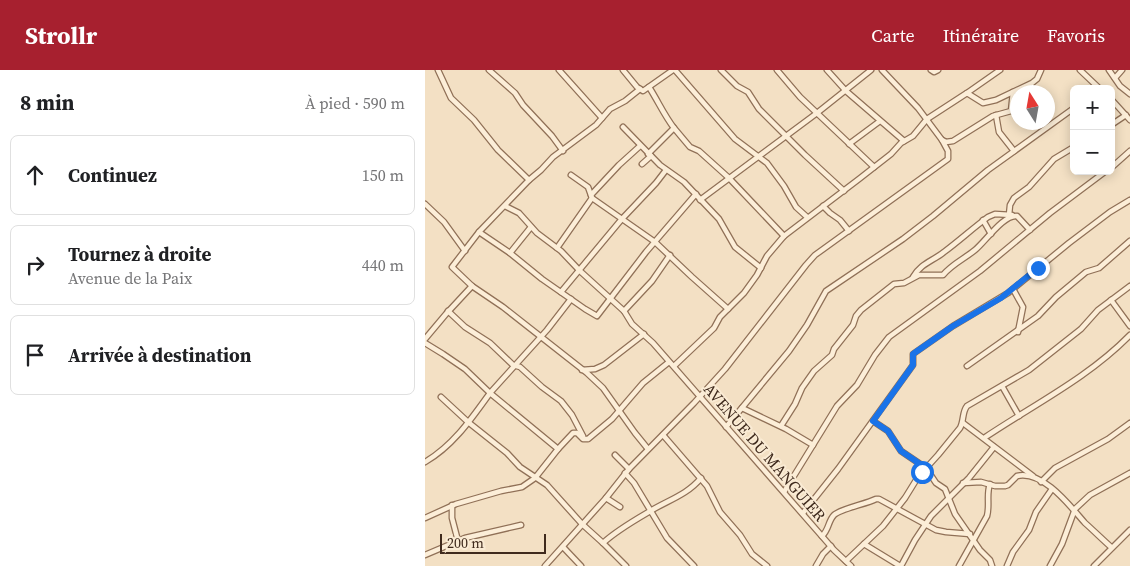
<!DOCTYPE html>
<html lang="fr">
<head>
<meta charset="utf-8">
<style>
	body { margin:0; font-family:"Source Serif 4",serif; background:#f6f6f6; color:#202124 }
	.controls { position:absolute; right:15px; top:15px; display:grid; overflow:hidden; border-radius:8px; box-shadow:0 2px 12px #0003 }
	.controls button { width:45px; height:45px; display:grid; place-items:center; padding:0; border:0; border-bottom:1px solid #e0e0e0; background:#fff; color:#202124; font:25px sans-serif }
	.compass { position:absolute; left:585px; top:15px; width:45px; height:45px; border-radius:50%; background:#fff; box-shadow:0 2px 12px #0003; rotate:349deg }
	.scale { position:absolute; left:15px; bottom:12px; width:106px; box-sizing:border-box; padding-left:5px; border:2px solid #3f2a1d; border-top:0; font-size:14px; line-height:18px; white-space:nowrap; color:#3f2a1d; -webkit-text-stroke:4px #faebd4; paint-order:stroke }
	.stop { position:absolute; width:15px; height:15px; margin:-11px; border:4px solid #1a73e8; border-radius:50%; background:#fff }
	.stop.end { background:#1a73e8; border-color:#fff; box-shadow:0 1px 5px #0008 }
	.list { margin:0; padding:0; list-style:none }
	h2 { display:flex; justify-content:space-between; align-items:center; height:65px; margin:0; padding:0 20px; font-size:21px }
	h2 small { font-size:16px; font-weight:400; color:#757577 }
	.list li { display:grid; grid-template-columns:32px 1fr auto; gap:15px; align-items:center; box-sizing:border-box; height:80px; margin:0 10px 10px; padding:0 10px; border:1px solid #e0e0e0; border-radius:8px }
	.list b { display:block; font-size:19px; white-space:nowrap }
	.list p { margin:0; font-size:16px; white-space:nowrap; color:#757577 }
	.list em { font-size:16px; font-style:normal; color:#757577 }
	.icon { flex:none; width:28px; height:28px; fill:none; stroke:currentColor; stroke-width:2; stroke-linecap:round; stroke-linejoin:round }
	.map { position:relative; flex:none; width:705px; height:496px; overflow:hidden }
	header { display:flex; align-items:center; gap:30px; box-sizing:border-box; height:70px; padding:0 25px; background:#a7202f; color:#fff }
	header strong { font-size:24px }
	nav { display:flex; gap:28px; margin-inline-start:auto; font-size:18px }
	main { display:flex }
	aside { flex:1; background:#fff }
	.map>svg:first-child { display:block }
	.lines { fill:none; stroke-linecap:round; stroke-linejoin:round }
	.minor-casing { stroke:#907057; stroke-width:7 }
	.minor { stroke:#fceed8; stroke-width:4.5 }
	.route { stroke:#1a73e8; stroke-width:6 }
	.labels { text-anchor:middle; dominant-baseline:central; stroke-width:4; stroke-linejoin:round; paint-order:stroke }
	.street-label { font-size:16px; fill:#3f2a1d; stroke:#faebd4 }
</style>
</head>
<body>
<header>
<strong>Strollr</strong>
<nav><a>Carte</a><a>Itinéraire</a><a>Favoris</a></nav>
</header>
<main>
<aside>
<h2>8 min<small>À pied · 590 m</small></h2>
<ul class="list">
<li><svg class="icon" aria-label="ahead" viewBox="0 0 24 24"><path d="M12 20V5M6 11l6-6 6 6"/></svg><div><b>Continuez</b></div><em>150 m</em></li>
<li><svg class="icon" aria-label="right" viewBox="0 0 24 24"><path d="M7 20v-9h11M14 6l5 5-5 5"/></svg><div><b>Tournez à droite</b><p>Avenue de la Paix</p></div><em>440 m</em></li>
<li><svg class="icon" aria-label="arrive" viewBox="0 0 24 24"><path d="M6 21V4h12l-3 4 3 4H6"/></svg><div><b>Arrivée à destination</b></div></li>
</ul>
</aside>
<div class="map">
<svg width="705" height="496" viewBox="0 0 705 496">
	<rect width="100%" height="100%" fill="#f3e0c4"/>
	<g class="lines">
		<defs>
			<g id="minor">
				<path d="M13 0 26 28 49 50 73 80 104 110 54 162 27 197 47 216 78 237 162 303 178 318 210 363 223 379"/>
				<path d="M64 0 90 23 98 35 127 66 138 81"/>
				<path d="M134 0 177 48"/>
				<path d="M198 0 212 17 218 21 248 0"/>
				<path d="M250 0 310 69 342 93 359 116 371 137 382 147"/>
				<path d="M296 0 312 16 323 22 334 39 380 85 419 121"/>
				<path d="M352 0 375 27 449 97"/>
				<path d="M402 0 421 21 479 71"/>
				<path d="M457 0 493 38 517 70 521 72 528 71 568 46 586 41 588 22"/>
				<path d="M506 0 509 2 513 0"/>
				<path d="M655 0 675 19"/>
				<path d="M684 0 695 16 705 24"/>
				<path d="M690 8 697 0"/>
				<path d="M542 23 575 0"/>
				<path d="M686 29 705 50"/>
				<path d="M571 45 574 62 589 81"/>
				<path d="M686 55 701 45"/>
				<path d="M198 57 235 95 259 112 294 149 310 177 336 198"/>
				<path d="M249 58 265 77 274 81 304 108 359 166"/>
				<path d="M424 74 455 51"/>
				<path d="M223 84 249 58C239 45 233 31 224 17"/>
				<path d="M217 94 226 86"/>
				<path d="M686 98 705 81"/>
				<path d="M146 105 163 117 167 128 230 172 267 207 303 239"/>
				<path d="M104 110 116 100 128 87 171 55 185 39 200 31 215 19"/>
				<path d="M166 125 194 95 215 76"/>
				<path d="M275 130 392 43 446 0"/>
				<path d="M0 134 19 152 40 181"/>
				<path d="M80 136 94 143 112 163 136 181 155 201 199 241 227 211 245 185"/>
				<path d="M398 136 405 143 415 150 424 161"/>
				<path d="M584 145 585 135 589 128 604 117 629 89 649 77"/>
				<path d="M558 150 566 164"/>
				<path d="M106 157 85 183 117 209 160 239 172 246 221 182 271 124"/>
				<path d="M54 162 85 183"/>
				<path d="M132 178 167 128"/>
				<path d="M488 207C496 193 508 191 519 182 534 171 548 158 563 147L570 144 587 145"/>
				<path d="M588 219 598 237 593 262"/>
				<path d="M136 222 196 150 231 113 241 100"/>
				<path d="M686 230 705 256"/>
				<path d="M23 241 40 257 65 273 88 295 95 297 117 317 136 331 147 345 158 366"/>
				<path d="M199 241 207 254 228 273 409 480 426 496"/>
				<path d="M0 269 21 244 47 216"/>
				<path d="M0 273 18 284 40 299 65 323 122 260 146 229"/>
				<path d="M249 296 289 258 295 247 319 223 332 205 342 186 359 166 434 109 466 84 476 73 488 66 502 49 542 23 558 33 571 30 607 13 612 9 616 0"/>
				<path d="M542 296 613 246 631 227 661 202 674 198 705 171"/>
				<path d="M157 300 170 299 179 295 219 264"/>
				<path d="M577 316 594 346"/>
				<path d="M16 327 43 352 82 383 95 397 122 415 157 454 178 473C192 460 210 450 227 440 244 430 263 424 276 408"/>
				<path d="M317 338 361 359 388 375"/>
				<path d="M448 351 463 361 476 381 501 398 511 413 520 419 530 444 555 480 565 490 567 496"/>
				<path d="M538 353 608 406"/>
				<path d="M356 356 370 334 377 318 389 301 407 285 409 279 428 255 431 246 436 240 469 214 479 213 494 205H518C527 194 539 189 550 180 560 172 579 144 592 146L605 160"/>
				<path d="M301 357 364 281 382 255 401 221 478 169 508 146 563 100 649 38"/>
				<path d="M238 365 282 416 295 442 315 465 327 484 342 496"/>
				<path d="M559 368C608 335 663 308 705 265"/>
				<path d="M190 385 204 399"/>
				<path d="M0 392C28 376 47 348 65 323L133 379"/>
				<path d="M200 403 209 413 242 468 269 496"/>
				<path d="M616 412 630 398 683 369 705 353"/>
				<path d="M538 413 556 412 570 416H580L583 415 592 406C618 400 645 436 660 453 669 461 677 469 686 477"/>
				<path d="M359 422 412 336 432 315 450 285 464 267 555 201 625 143 681 101"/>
				<path d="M181 428 195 437"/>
				<path d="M27 435V448L33 471"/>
				<path d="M378 443 413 399 488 295V284L528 256 583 223 644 173 685 142 705 130"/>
				<path d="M0 448 31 434 76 421 97 417 110 408 133 379 148 363H152L158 369H163L187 349 218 313 244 292"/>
				<path d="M397 466C404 460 403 451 409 445 415 439 441 434 451 429H454L511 460 521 462 545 464"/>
				<path d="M178 473 201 496"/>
				<path d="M439 474 475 496"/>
				<path d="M138 477 156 496"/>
				<path d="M0 485 40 468 96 455"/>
				<path d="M421 491 458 456 480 428 493 407 513 385 535 358C539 351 537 342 542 336L604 300 656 259 673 240 705 216"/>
				<path d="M120 496 181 428 204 399 269 333 300 299 381 195 390 185 523 89V81L517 70"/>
				<path d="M391 496 398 484 406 476"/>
				<path d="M476 496 490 470 506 446 544 408 569 377"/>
				<path d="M534 496 562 446C565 435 561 424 565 414"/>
				<path d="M582 496 588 482 604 460 611 442 627 419"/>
				<path d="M625 496 637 474 650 439 665 425 705 403"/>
				<path d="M669 496 705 460"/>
			</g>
		</defs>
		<use href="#minor" class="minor-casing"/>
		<use href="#minor" class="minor"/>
	</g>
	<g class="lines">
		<path class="route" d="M497 402 501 398 476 381 463 361 448 351 488 295V284L528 256 576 228 613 198"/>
	</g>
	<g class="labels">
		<g class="street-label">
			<text transform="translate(340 382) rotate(49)">AVENUE DU MANGUIER</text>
		</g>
	</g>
</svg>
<div class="controls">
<button>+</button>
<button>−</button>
</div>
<svg class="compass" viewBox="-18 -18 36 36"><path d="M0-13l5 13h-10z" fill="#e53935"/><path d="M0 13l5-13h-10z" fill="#757577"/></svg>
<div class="scale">200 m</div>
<div class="stop" style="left:497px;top:402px"></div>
<div class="stop end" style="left:613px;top:198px"></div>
</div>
</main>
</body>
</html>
